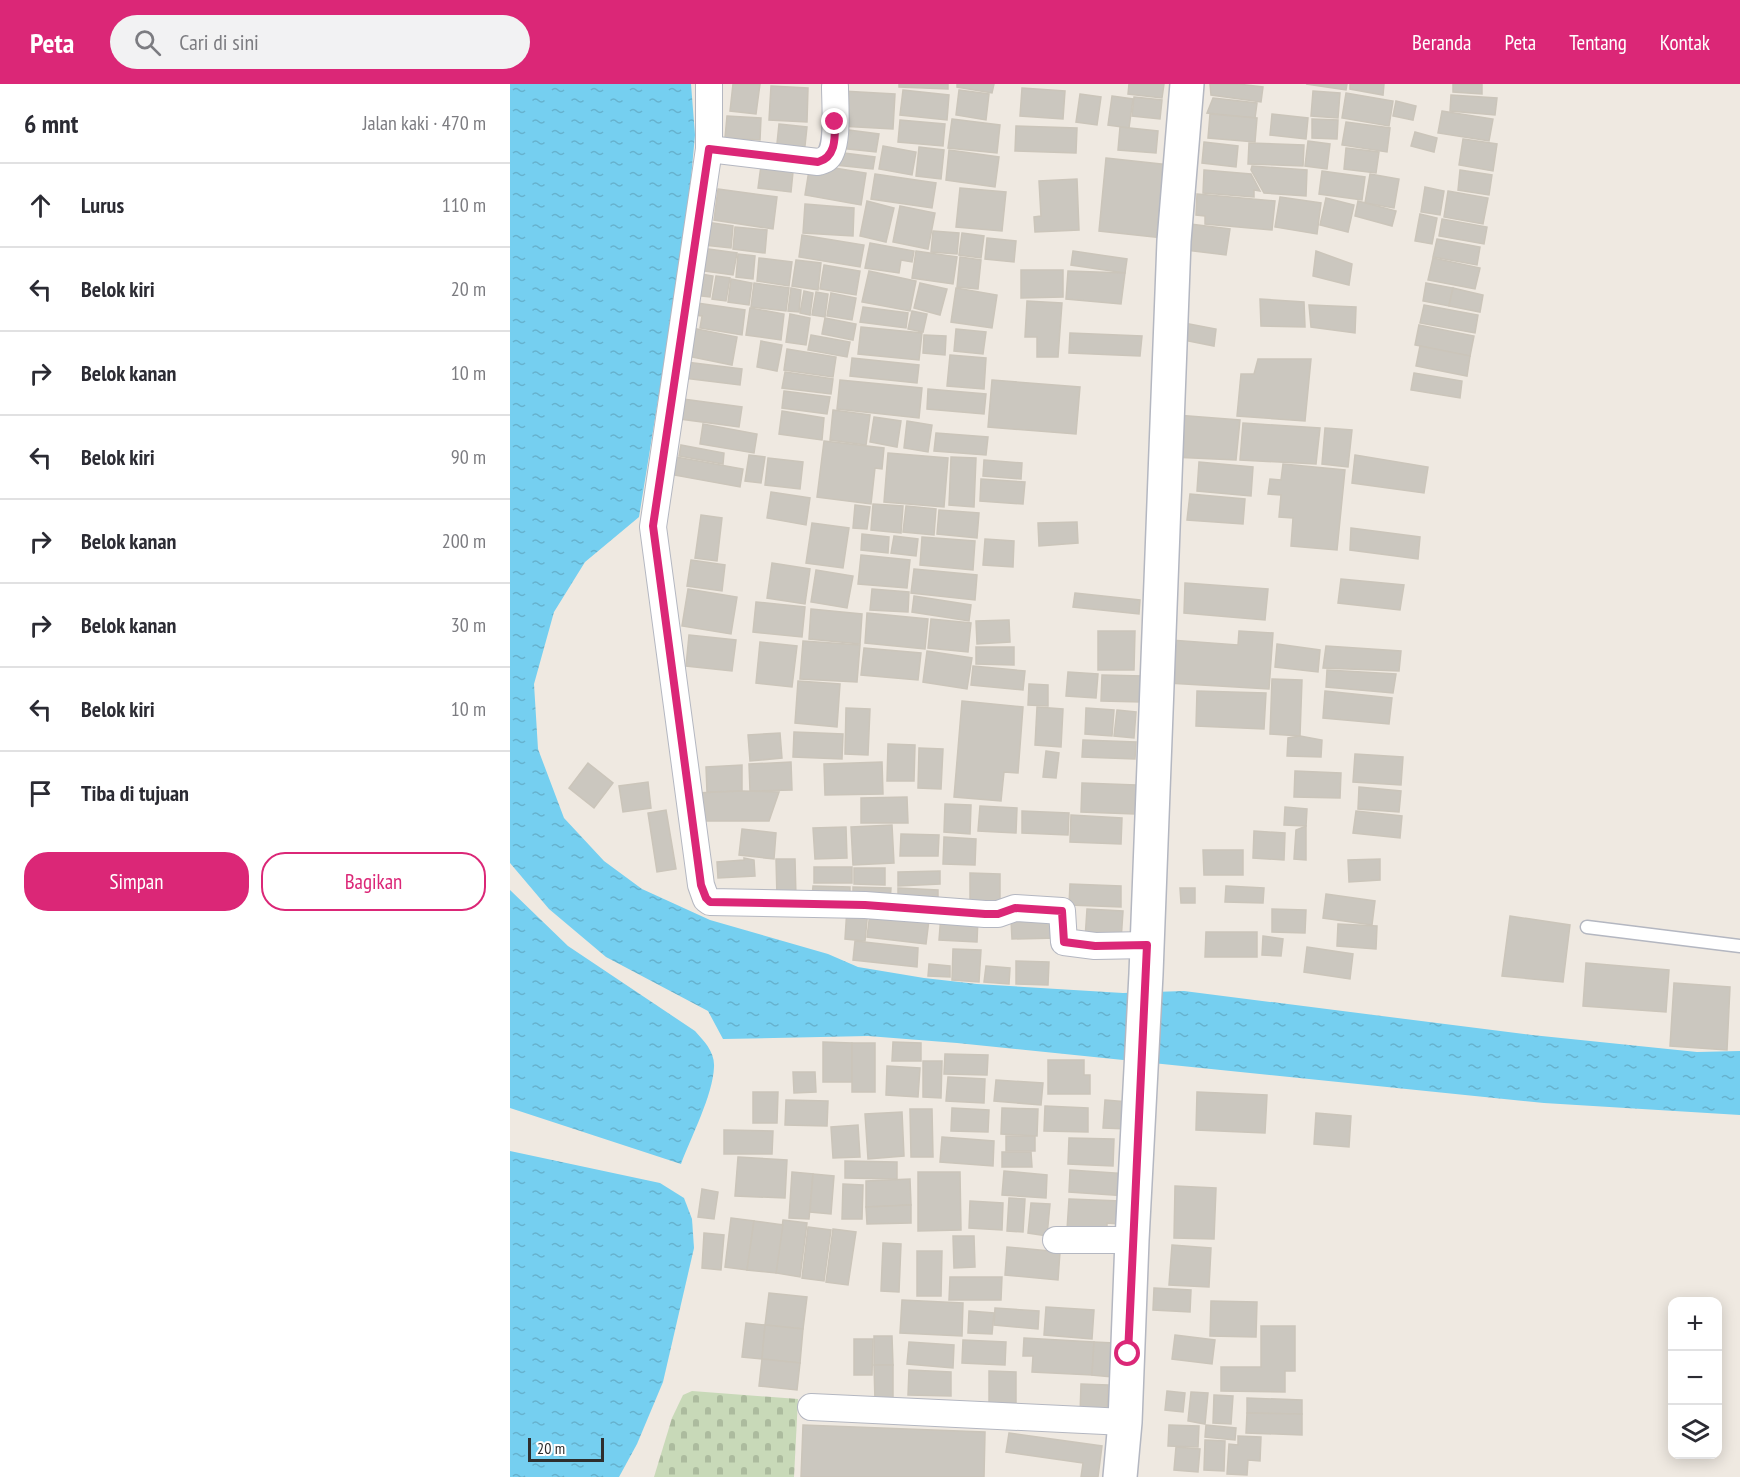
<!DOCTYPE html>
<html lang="id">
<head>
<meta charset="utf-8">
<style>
	body { margin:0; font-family:"PT Sans Narrow",sans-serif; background:#f2f2f3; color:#2b2b33 }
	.controls { position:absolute; right:18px; bottom:18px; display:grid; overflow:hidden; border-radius:12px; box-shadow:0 3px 15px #0003 }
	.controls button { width:54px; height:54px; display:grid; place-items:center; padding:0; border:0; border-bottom:2px solid #e1e1e2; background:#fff; color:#2b2b33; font:30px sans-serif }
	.scale { position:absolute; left:18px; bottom:15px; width:76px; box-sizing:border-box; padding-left:6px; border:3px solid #2e2e2e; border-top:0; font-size:16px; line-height:21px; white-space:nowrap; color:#2e2e2e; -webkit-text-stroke:4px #fff; paint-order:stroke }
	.stop { position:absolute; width:18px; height:18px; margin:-14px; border:4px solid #db2777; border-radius:50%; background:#fff }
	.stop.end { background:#db2777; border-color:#fff; box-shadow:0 2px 6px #0008 }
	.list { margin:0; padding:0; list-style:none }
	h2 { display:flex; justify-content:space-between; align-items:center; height:78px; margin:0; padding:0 24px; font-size:26px }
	h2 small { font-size:20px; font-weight:400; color:#7c7c81 }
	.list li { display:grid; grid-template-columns:39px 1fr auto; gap:18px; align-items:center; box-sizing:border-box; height:84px; padding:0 24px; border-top:2px solid #e1e1e2 }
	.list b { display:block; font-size:22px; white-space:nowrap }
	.list em { font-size:20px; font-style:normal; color:#7c7c81 }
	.actions { display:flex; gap:12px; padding:18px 24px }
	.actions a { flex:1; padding:14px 0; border:2px solid #db2777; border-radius:24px; text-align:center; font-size:21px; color:#db2777 }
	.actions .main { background:#db2777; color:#fff }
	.icon { flex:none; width:33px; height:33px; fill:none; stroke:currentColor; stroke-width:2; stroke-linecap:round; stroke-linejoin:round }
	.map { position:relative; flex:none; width:1230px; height:1393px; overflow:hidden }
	header { display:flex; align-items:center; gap:36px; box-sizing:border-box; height:84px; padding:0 30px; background:#db2777; color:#fff }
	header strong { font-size:28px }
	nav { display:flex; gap:33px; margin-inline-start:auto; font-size:21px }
	.search { width:420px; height:54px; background:#f2f2f3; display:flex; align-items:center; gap:15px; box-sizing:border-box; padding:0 21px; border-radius:33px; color:#7c7c81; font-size:22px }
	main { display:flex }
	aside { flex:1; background:#fff }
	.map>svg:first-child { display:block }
	.cemetery { fill:url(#cemetery-stones) }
	.water { fill:url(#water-ripples) }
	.building { fill:#cbc7bf; stroke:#cbc5ba; stroke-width:1.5 }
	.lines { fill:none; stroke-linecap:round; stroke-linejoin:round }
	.lane-casing { stroke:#b4b7c1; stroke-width:15 }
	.street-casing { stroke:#b4b7c1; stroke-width:28 }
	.secondary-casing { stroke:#b4b7c1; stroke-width:36 }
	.lane { stroke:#fff; stroke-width:12 }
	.street { stroke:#fff; stroke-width:26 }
	.secondary { stroke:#fff; stroke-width:33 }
	.route { stroke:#db2777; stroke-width:8 }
</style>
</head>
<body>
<header>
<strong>Peta</strong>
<div class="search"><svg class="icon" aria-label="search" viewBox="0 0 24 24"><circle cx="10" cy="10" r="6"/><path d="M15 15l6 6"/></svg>Cari di sini</div>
<nav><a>Beranda</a><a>Peta</a><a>Tentang</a><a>Kontak</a></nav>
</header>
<main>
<aside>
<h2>6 mnt<small>Jalan kaki · 470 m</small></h2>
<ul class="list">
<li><svg class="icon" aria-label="ahead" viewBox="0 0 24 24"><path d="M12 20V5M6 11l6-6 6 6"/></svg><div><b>Lurus</b></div><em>110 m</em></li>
<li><svg class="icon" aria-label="left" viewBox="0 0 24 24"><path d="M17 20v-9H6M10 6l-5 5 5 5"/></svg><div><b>Belok kiri</b></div><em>20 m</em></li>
<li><svg class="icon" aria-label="right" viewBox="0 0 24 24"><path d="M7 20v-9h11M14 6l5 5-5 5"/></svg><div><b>Belok kanan</b></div><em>10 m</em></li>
<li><svg class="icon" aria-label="left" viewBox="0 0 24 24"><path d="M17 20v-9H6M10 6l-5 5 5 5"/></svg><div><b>Belok kiri</b></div><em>90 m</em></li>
<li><svg class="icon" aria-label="right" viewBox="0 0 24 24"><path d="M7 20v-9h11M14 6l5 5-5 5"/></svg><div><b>Belok kanan</b></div><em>200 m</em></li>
<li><svg class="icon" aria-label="right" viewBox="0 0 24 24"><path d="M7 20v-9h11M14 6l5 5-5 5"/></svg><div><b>Belok kanan</b></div><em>30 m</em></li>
<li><svg class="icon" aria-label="left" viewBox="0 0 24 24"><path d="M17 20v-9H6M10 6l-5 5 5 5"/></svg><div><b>Belok kiri</b></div><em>10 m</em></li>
<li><svg class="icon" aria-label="arrive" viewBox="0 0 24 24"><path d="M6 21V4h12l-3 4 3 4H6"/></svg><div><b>Tiba di tujuan</b></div></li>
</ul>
<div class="actions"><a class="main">Simpan</a><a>Bagikan</a></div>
</aside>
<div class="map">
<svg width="1230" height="1393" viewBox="0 0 1230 1393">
	<defs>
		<pattern id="cemetery-stones" width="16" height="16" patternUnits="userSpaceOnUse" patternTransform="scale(1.5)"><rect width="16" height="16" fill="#c8d9b8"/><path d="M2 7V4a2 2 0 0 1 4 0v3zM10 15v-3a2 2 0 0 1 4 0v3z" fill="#acbb9e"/></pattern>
		<pattern id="water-ripples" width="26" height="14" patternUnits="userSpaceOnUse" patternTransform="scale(1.5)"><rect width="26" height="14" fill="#75cff0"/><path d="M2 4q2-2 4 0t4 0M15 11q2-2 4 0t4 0" fill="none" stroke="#66b2ce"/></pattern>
	</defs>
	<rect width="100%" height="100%" fill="#efe9e1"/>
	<path class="cemetery" d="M182 1307 288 1315 284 1393H144L162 1334 173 1311Z"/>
	<g class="water">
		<path d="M0 0H181L185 51 177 138 129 433 75 478 44 528 24 600 28 665 54 734 94 777 132 805 200 836 318 870 348 883 414 894 467 900 613 909 674 907 1022 951 1187 968 1230 967V1031L1034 1019 447 959 358 952 213 955 198 927 96 873 39 825 0 779Z"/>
		<path d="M0 806 58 862 185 947C194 957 205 968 204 983 203 1011 181 1053 171 1080L0 1024Z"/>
		<path d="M0 1067 150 1099 174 1114 182 1135 184 1164 153 1298 127 1360 109 1393H0Z"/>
	</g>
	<g class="building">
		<path d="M223 0H250L246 30 220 27Z"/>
		<path d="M389 0H438V5L389 3Z"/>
		<path d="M447 0H484L482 9 447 3Z"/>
		<path d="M619 0H654L652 14 618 10Z"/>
		<path d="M700 0H728L753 3 751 18 701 11Z"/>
		<path d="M796 0H837L836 6Z"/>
		<path d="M840 0H874L873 11 840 5Z"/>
		<path d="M943 0H972V10L943 8Z"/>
		<path d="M261 2 298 4 297 38 259 36Z"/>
		<path d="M512 4 555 7 553 35 510 32Z"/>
		<path d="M393 6 439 11 437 36 390 31Z"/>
		<path d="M449 6 479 10 476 36 446 31Z"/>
		<path d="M332 7 385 10 383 45 330 42Z"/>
		<path d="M803 7 830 9 828 34 801 32Z"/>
		<path d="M836 9 883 17 879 42 832 34Z"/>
		<path d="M570 10 591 13 587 41 566 38Z"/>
		<path d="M941 11 987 14 985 31 940 27Z"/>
		<path d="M602 12 623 15 619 44 598 41Z"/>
		<path d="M624 13 652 16 650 35 622 32Z"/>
		<path d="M703 14 747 19 745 34 697 29Z"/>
		<path d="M886 17 906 22 903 36 883 32Z"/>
		<path d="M932 27 983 35 979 57 928 49Z"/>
		<path d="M700 30 747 34 745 58 698 54Z"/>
		<path d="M762 30 798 34 796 55 760 51Z"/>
		<path d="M217 32 251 34 250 56 215 54Z"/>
		<path d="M442 35 490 41 487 69 438 64Z"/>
		<path d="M802 35 828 36 827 55 802 54Z"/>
		<path d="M390 36 435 40 433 62 388 58Z"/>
		<path d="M836 38 880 44 877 68 832 61Z"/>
		<path d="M269 40 297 43 294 71 266 69Z"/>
		<path d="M506 42 567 44 566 69 505 67Z"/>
		<path d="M610 43 648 47 646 69 608 66Z"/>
		<path d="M331 45 369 50 366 68 329 64Z"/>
		<path d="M905 48 927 54 924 68 901 62Z"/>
		<path d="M953 55 987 60 983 87 949 81Z"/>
		<path d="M798 57 820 60 817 85 795 82Z"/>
		<path d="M694 58 728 62 726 83 692 79Z"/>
		<path d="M739 59 794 61 793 82 738 80Z"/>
		<path d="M373 62 406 68 402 91 369 85Z"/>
		<path d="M409 63 434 66 431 95 406 92Z"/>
		<path d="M836 64 869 68 866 89 834 85Z"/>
		<path d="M439 66 489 73 485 103 436 96Z"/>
		<path d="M326 68 365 73 363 85 325 81Z"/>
		<path d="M252 74 284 78 281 108 248 104Z"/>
		<path d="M596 74 660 81 653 154 589 147Z"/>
		<path d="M300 80 356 89 351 121 295 111Z"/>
		<path d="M742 82 797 86 796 112 754 109 741 86Z"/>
		<path d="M694 86 741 90 750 107 744 106V113L693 109Z"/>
		<path d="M950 86 982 91 979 111 948 106Z"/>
		<path d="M812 87 855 93 852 116 809 110Z"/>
		<path d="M365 90 426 99 422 124 361 115Z"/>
		<path d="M860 90 889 95 884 124 855 119Z"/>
		<path d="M567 95 569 146 525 148 524 133 531 132 529 97Z"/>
		<path d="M915 103 934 107 930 131 911 128Z"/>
		<path d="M450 104 496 108 492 147 446 143Z"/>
		<path d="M208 105 267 113 263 145 204 136Z"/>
		<path d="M938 107 978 114 973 140 934 133Z"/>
		<path d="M687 110 765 117 762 146 695 140V132L686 131Z"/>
		<path d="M770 113 811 119 807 150 765 143Z"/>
		<path d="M816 114 844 121 838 148 810 141Z"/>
		<path d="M357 117 384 124 376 158 350 152Z"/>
		<path d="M848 117 886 127 882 142 845 132Z"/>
		<path d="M295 120 344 124 343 152 293 149Z"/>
		<path d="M390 122 425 129 418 165 383 158Z"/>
		<path d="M910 130 927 134 922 160 905 157Z"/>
		<path d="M932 135 977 143 974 160 929 152Z"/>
		<path d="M196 138 223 142 221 164 194 161Z"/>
		<path d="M680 140 720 145 716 171 676 166Z"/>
		<path d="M225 143 257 146 255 169 223 165Z"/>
		<path d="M423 147 449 149 447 170 421 168Z"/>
		<path d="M452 149 474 152 471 174 449 171Z"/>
		<path d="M292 151 354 161 350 183 289 173Z"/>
		<path d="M477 154 506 157 504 178 475 175Z"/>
		<path d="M927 155 970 163 967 181 923 173Z"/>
		<path d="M360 159 404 167 402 178 391 176 389 189 355 184Z"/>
		<path d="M191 164 227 169 223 191 188 186Z"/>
		<path d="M406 167 447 173 443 200 402 194Z"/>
		<path d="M563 167 617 175 615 189 561 181Z"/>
		<path d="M806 167 842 180 839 201 803 192Z"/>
		<path d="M228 170 245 172 243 195 226 193Z"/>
		<path d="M450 173 471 176 468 205 447 203Z"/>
		<path d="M249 174 282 178 279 202 247 197Z"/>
		<path d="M923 174 970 184 965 205 918 196Z"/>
		<path d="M286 176 311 179 308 206 282 202Z"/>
		<path d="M314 181 350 187 346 211 310 205Z"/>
		<path d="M511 186H553V213L511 214Z"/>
		<path d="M359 187 406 197 400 227 352 218Z"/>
		<path d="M558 187 615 189 611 220 556 215Z"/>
		<path d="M186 189 203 192 200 213 183 211Z"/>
		<path d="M206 192 220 194 216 217 202 215Z"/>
		<path d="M221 195 242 199 239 221 218 218Z"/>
		<path d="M244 199 279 204 276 227 241 223Z"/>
		<path d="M410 199 437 205 430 231 404 224Z"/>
		<path d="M916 199 943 204 939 222 913 217Z"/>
		<path d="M281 204 291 206 289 228 278 227Z"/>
		<path d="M446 204 487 211 482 244 441 238Z"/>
		<path d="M943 204 973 211 970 228 939 222Z"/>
		<path d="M294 207 303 209 300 231 290 229Z"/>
		<path d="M306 208 318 210 315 233 302 231Z"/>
		<path d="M321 209 346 214 342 236 317 232Z"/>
		<path d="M750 215 794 218 795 243 751 242Z"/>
		<path d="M517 217 552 219 548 273H527V253H515Z"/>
		<path d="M187 219 235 226 232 251 190 244 192 232 185 231Z"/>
		<path d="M799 221 846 223 845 249 801 243Z"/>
		<path d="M914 221 968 231 965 249 910 239Z"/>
		<path d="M353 223 398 229 396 244 350 238Z"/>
		<path d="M240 224 274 230 271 256 236 251Z"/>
		<path d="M402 227 417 230 413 248 398 245Z"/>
		<path d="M280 230 300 234 296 261 276 258Z"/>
		<path d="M315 234 346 240 343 256 312 250Z"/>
		<path d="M674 239 706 245 704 262 673 256Z"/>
		<path d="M909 241 964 252 960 272 905 261Z"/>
		<path d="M351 243 412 249 409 276 348 270Z"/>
		<path d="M182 244 227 253 222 281 177 272Z"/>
		<path d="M446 245 476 248 473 270 444 267Z"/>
		<path d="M560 249 632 252 630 272 559 269Z"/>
		<path d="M301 251 340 258 337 273 298 266Z"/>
		<path d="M414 251 436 252 435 271 413 269Z"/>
		<path d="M251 257 272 261 267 287 247 283Z"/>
		<path d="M910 262 960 272 957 292 906 282Z"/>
		<path d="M277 265 326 273 323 293 274 286Z"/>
		<path d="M440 271 476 274 474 305 437 302Z"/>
		<path d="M342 274 409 281 407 299 340 292Z"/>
		<path d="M748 275H801L795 337 727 332 731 290H744Z"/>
		<path d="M176 278 232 285 230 301 174 294Z"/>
		<path d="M275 288 323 295 321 310 272 304Z"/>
		<path d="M904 289 952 297 950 314 901 306Z"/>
		<path d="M330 296 412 304 409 334 327 325Z"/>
		<path d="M482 296 570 303 566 350 478 343Z"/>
		<path d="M418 305 476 310 474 330 417 325Z"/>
		<path d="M274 307 320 313 317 330 272 324Z"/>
		<path d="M173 315 232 323 229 343 170 335Z"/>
		<path d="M323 326 360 331 356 361 320 356Z"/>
		<path d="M272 327 314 334 312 356 269 350Z"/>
		<path d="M666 331 730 336 726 376 662 373Z"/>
		<path d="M364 333 391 337 387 363 360 358Z"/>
		<path d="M397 337 422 341 418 368 394 364Z"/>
		<path d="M733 339 810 344 806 380 730 376Z"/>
		<path d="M193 340 247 350 244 369 190 360Z"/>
		<path d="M815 344 842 346 838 383 812 380Z"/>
		<path d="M426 349 478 353 476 371 424 367Z"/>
		<path d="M314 357 374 364 372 385 365 384 361 420 307 413Z"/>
		<path d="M171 361 214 369 213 380 169 372Z"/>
		<path d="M378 369 438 374 434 423 374 418Z"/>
		<path d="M239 371 255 373 251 399 235 397Z"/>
		<path d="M845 371 918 383 914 409 842 399Z"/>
		<path d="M166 373 233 385 230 403 164 391Z"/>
		<path d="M441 373 466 374 464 423 439 421Z"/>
		<path d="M258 374 293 378 290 405 255 401Z"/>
		<path d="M474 376 512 379 511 395 473 392Z"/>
		<path d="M689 378 743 383 741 412 687 407Z"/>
		<path d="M773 380 835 386 827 466 781 462 783 434 769 433 771 411 758 410 760 395 771 396Z"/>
		<path d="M471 395 515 398 513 420 470 417Z"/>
		<path d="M261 408 300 414 296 441 257 434Z"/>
		<path d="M680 410 735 415 733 440 677 436Z"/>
		<path d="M363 420 393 422 391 449 361 446Z"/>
		<path d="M345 421 360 423 357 445 343 444Z"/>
		<path d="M396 422 426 425 424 451 393 448Z"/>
		<path d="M429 426 469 429 467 454 427 450Z"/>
		<path d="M191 431 212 434 207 477 185 474Z"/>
		<path d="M567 438 568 459 529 462 528 439Z"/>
		<path d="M302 439 339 444 333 484 296 479Z"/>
		<path d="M841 444 910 453 908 475 840 466Z"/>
		<path d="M352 450 379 453 378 469 351 466Z"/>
		<path d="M384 452 408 455 406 472 381 469Z"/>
		<path d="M412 453 465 457 463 486 410 481Z"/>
		<path d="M475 455 504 457 503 483 473 481Z"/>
		<path d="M351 471 400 476 397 504 348 500Z"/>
		<path d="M181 476 215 481 212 507 177 502Z"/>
		<path d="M262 479 300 485 295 520 257 514Z"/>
		<path d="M404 485 467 491 465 516 401 509Z"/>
		<path d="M306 486 343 492 337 524 301 518Z"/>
		<path d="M831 495 894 501 890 526 828 519Z"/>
		<path d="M675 499 758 505 755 536 674 529Z"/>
		<path d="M178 505 227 513 221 550 172 542Z"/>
		<path d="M362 505 399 508 398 528 360 526Z"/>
		<path d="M565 509 630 516 629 530 563 523Z"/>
		<path d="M404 512 461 521 459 537 402 528Z"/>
		<path d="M246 518 295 523 292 553 243 548Z"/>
		<path d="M301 525 352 530 350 560 299 555Z"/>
		<path d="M357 529 418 535 415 565 355 559Z"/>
		<path d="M421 535 461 539 458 568 418 564Z"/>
		<path d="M499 536 500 558 467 560 466 537Z"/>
		<path d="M588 547H625L624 586H588Z"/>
		<path d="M729 547 763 549 759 605 658 599 661 556 728 561Z"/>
		<path d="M179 551 226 556 222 587 176 582Z"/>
		<path d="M293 557 350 561 347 598 290 595Z"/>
		<path d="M250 558 287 562 282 603 246 599Z"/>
		<path d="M767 560 810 566 808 588 765 583Z"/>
		<path d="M816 562 891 567 889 587 813 584Z"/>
		<path d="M466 563H504V581L466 580Z"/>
		<path d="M354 564 411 569 408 596 351 591Z"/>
		<path d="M417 567 462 574 457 605 413 598Z"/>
		<path d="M463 582 515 587 513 606 461 601Z"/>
		<path d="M817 586 886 590 883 609 816 603Z"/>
		<path d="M558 588 588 590 586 614 556 612Z"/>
		<path d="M592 591 633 592 632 618 591 617Z"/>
		<path d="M762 595 792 596 790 652 760 650Z"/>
		<path d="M288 597 330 600 327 643 285 639Z"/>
		<path d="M519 600 538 601V622L518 621Z"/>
		<path d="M687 607 756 609 754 645 686 642Z"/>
		<path d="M815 607 882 614 879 640 813 634Z"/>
		<path d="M452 617 513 623 508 689 494 688 491 717 444 713Z"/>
		<path d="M527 623 553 625 551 663 525 661Z"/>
		<path d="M336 624 360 625 358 671 335 670Z"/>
		<path d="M576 624 604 626 602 652 575 650Z"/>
		<path d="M607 626 626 628 624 654 604 652Z"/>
		<path d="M284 648 333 650 332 675 283 673Z"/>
		<path d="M270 649 272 674 240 677 238 651Z"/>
		<path d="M790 652 812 656 811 673 777 672 778 654Z"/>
		<path d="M573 656 626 658 625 675 572 673Z"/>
		<path d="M378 660 405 661 404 697H377Z"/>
		<path d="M409 664 433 665 431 705 408 704Z"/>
		<path d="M536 667 549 669 546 694 533 693Z"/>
		<path d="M845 670 893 673 891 701 843 698Z"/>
		<path d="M281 678 282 706 240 707 239 680Z"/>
		<path d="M372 678 373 710 315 711 314 680Z"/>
		<path d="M78 679 103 699 84 724 59 704Z"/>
		<path d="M232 681V707L197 708 196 683Z"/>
		<path d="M785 687 831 689 830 714 784 713Z"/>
		<path d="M138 698 141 724 113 728 109 702Z"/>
		<path d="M572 699 626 701 625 730 571 728Z"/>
		<path d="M849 703 891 707 889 728 848 725Z"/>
		<path d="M232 707 269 708 259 737H187L186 709Z"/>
		<path d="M397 713 398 739H351V714Z"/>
		<path d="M435 720 461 721 460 750 434 748Z"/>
		<path d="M470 722 507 724 506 749 468 747Z"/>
		<path d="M775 723 797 725 796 742 774 741Z"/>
		<path d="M156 726 166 785 147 788 138 729Z"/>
		<path d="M512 727 559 729 558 751 512 749Z"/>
		<path d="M846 727 892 732 890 754 843 749Z"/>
		<path d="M561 731 612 734 611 760 560 758Z"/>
		<path d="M382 741 384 779 343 781 341 743Z"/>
		<path d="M796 742V776L784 775 786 746Z"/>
		<path d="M336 743 337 774 305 775 303 744Z"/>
		<path d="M232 745 266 749 264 775 229 771Z"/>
		<path d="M744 747 775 749 774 776 743 774Z"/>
		<path d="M391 750 429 751 428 772H390Z"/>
		<path d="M434 753 466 755 465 781 433 780Z"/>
		<path d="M693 766H733V791H694Z"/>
		<path d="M234 774 244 776 245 792 208 794 207 778 234 776Z"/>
		<path d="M266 775H285L286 813H267Z"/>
		<path d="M870 775V796L839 798 838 776Z"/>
		<rect x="304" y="783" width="38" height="16"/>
		<path d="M344 784H375V801L344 800Z"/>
		<path d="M430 787V800L388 802V788Z"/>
		<path d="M460 789 490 790V827H460Z"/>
		<path d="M560 800 611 802V823L559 821Z"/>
		<path d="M303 802 340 803V817L302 816Z"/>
		<path d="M716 802 754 804 753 819 715 818Z"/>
		<path d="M343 803 381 804 380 818 343 817Z"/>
		<path d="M388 804 428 806V823L388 821Z"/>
		<path d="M670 804H685V819H671Z"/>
		<path d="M816 810 865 817 862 841 813 834Z"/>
		<path d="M337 824 358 826 355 857 335 855Z"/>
		<path d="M577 825 613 827 611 857 575 855Z"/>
		<path d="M762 825 796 826 795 849 762 848Z"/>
		<path d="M360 829 419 836 416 860 357 853Z"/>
		<path d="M431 831 468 833 467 858 429 856Z"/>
		<path d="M1000 832 1060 841 1053 898 992 892Z"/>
		<path d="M546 835 547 854 502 855 501 836Z"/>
		<path d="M828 840 867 842 866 865 827 862Z"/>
		<path d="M696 848H747V873H695Z"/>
		<path d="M753 852 773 855 771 872 752 871Z"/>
		<path d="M345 857 408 864 407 883 343 876Z"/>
		<path d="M797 863 843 870 840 895 794 888Z"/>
		<path d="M443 865 471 866 469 898 442 896Z"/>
		<path d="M506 877 539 878 538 901 506 900Z"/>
		<path d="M1076 879 1159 886 1156 928 1073 922Z"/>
		<path d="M419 880 440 882V893L418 892Z"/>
		<path d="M476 882 500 884 499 900 474 898Z"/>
		<path d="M1164 899 1220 903 1217 966 1160 962Z"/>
		<path d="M313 958 342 959V998H313Z"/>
		<path d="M383 958 411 959V977H382Z"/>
		<rect x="342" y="959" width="23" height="49"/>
		<path d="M435 970 478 971 477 991 434 990Z"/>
		<path d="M538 976H574V991H580V1010H538Z"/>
		<path d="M413 977H432L431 1014 413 1013Z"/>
		<path d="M377 982 410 984 408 1013 376 1011Z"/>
		<path d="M283 988H305L306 1008 284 1009Z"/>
		<path d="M438 993 475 995 474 1019 436 1017Z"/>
		<path d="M486 996 533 999 531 1021 484 1017Z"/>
		<path d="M243 1008H268L267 1039H243Z"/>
		<path d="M687 1008 757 1011 755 1049 686 1046Z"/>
		<path d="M276 1016 318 1017 317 1042 275 1041Z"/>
		<path d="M595 1016 619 1018 618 1045 593 1044Z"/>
		<path d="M535 1022 578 1024V1048L534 1047Z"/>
		<path d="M442 1024 479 1026 478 1048 441 1047Z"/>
		<path d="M492 1024 528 1025 527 1052 491 1050Z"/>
		<path d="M400 1025H422L423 1073H401Z"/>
		<path d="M392 1028 394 1072 358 1075 355 1030Z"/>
		<path d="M806 1029 841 1032 839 1063 804 1060Z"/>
		<path d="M348 1041 350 1073 323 1074 321 1043Z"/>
		<path d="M214 1046 263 1047 262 1070H214Z"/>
		<rect x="496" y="1052" width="29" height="15"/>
		<path d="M432 1053 484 1057 483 1082 430 1078Z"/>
		<path d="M559 1054 604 1055 603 1082 558 1080Z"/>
		<path d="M492 1068H521L522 1083H492Z"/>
		<path d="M228 1073 277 1076 275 1114 225 1112Z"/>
		<path d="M335 1077 387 1078V1095L335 1094Z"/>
		<path d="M560 1086 619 1090 617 1112 559 1108Z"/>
		<path d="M494 1087 537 1091 536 1114 492 1111Z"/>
		<path d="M282 1088 303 1090 299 1135 279 1134Z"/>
		<path d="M408 1088H450L451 1146 408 1147Z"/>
		<path d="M303 1090 324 1092 321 1130 300 1128Z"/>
		<path d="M400 1095 401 1121 356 1123V1097Z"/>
		<path d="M333 1100 353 1101 352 1135H332Z"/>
		<path d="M665 1102 706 1104 704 1155 664 1154Z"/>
		<path d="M192 1105 208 1108 204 1135 188 1133Z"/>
		<path d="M499 1114 515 1115 513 1148 497 1147Z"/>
		<path d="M559 1115 611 1117 610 1140 597 1139V1148L557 1146Z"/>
		<path d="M460 1117 493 1119 492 1146 459 1144Z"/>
		<path d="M521 1119 540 1120 537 1152 518 1149Z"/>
		<path d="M401 1121V1139L357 1140 356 1123Z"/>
		<path d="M221 1134 244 1137 237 1186 215 1183Z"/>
		<path d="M273 1136 297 1139 290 1193 266 1189Z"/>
		<path d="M244 1137 273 1141 266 1189 237 1186Z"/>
		<path d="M298 1143 321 1146 314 1197 292 1194Z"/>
		<path d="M323 1145 346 1148 338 1201 316 1198Z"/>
		<path d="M194 1149 214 1151 211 1186 192 1184Z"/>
		<path d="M443 1152H464L465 1183 444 1184Z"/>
		<path d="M373 1159 391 1160 389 1208 371 1207Z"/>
		<path d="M662 1161 701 1164 699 1203 659 1201Z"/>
		<path d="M497 1163 550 1168 548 1196 495 1191Z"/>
		<path d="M407 1167H432L431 1212H407Z"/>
		<path d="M440 1193H492L491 1216H439Z"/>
		<path d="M644 1204 681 1206 680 1228 643 1226Z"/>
		<path d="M259 1209 297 1213 293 1245 255 1241Z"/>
		<path d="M392 1216 453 1219 452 1252 390 1249Z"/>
		<path d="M701 1217 747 1218 746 1253 700 1252Z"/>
		<path d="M536 1223 584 1226 582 1255 534 1251Z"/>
		<path d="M485 1224 529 1227 528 1245 484 1241Z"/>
		<path d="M459 1227 484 1229 482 1250 458 1249Z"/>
		<path d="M236 1239 255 1241 252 1275 232 1273Z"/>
		<path d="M255 1241 293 1245 290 1279 252 1275Z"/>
		<path d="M751 1242H785V1287H775V1308L711 1307V1283H751Z"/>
		<path d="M665 1251 705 1256 702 1280 662 1275Z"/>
		<path d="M364 1252H382L383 1281H364Z"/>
		<path d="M514 1254 584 1258 582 1291 522 1288 523 1272H513Z"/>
		<path d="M344 1255H363L362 1291H344Z"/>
		<path d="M453 1256 496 1258 495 1281 452 1279Z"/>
		<path d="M399 1258 444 1261 443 1284 397 1280Z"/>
		<path d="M584 1258 604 1259 602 1293 582 1291Z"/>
		<path d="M252 1275 290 1279 287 1306 249 1302Z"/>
		<path d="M364 1281H383V1317H365Z"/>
		<path d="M399 1286 441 1288V1312L398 1311Z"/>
		<path d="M479 1287 506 1288V1319H479Z"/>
		<path d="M571 1300 598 1301 597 1331H570Z"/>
		<path d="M657 1307 675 1309 673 1328 655 1326Z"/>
		<path d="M681 1308 698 1309 695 1340 678 1337Z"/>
		<path d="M704 1311 723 1312 721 1340 703 1339Z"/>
		<path d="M737 1314 792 1316V1330L737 1329Z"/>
		<path d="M737 1329 792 1330V1351L736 1349Z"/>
		<path d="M293 1341 475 1348 474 1393H291Z"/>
		<path d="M659 1341 689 1342 688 1363 658 1362Z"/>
		<path d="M696 1341 726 1344 725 1356 695 1353Z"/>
		<path d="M499 1349 592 1362 588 1393H571L573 1379 496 1368Z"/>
		<path d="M728 1352 751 1353 750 1377 738 1376 737 1391 717 1390 719 1360 728 1361Z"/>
		<path d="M695 1356 715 1357 714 1387 694 1386Z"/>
		<path d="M666 1363 690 1365 688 1388 664 1386Z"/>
	</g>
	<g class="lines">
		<defs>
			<path id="lane" d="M1077 843 1230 862"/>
			<g id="street">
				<path d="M199 0V65L143 443 191 801 196 815 200 818 355 821 475 830H488L505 824 552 827 554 858 585 862 637 861"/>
				<path d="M199 65 308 78C311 77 315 76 317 74 329 65 325 19 325 3"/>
				<path d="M546 1156H622"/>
				<path d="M301 1323 615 1338"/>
			</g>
			<path id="secondary" d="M610 1393 615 1338 622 1156 636 890 664 157 677 0"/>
		</defs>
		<use href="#lane" class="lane-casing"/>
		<use href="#street" class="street-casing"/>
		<use href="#secondary" class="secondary-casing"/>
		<use href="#lane" class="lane"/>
		<use href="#street" class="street"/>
		<use href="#secondary" class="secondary"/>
	</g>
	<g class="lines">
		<path class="route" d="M325 38C325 54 326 73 308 78L199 65 143 442 191 801 196 814 200 818 355 821 475 830H488L505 824 552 827 554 858 585 862 637 861 618 1270"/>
	</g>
</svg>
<div class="controls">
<button>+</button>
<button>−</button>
<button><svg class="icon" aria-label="layers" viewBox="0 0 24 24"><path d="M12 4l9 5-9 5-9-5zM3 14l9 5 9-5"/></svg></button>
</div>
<div class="scale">20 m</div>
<div class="stop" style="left:618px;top:1270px"></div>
<div class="stop end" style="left:325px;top:38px"></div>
</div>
</main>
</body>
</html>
